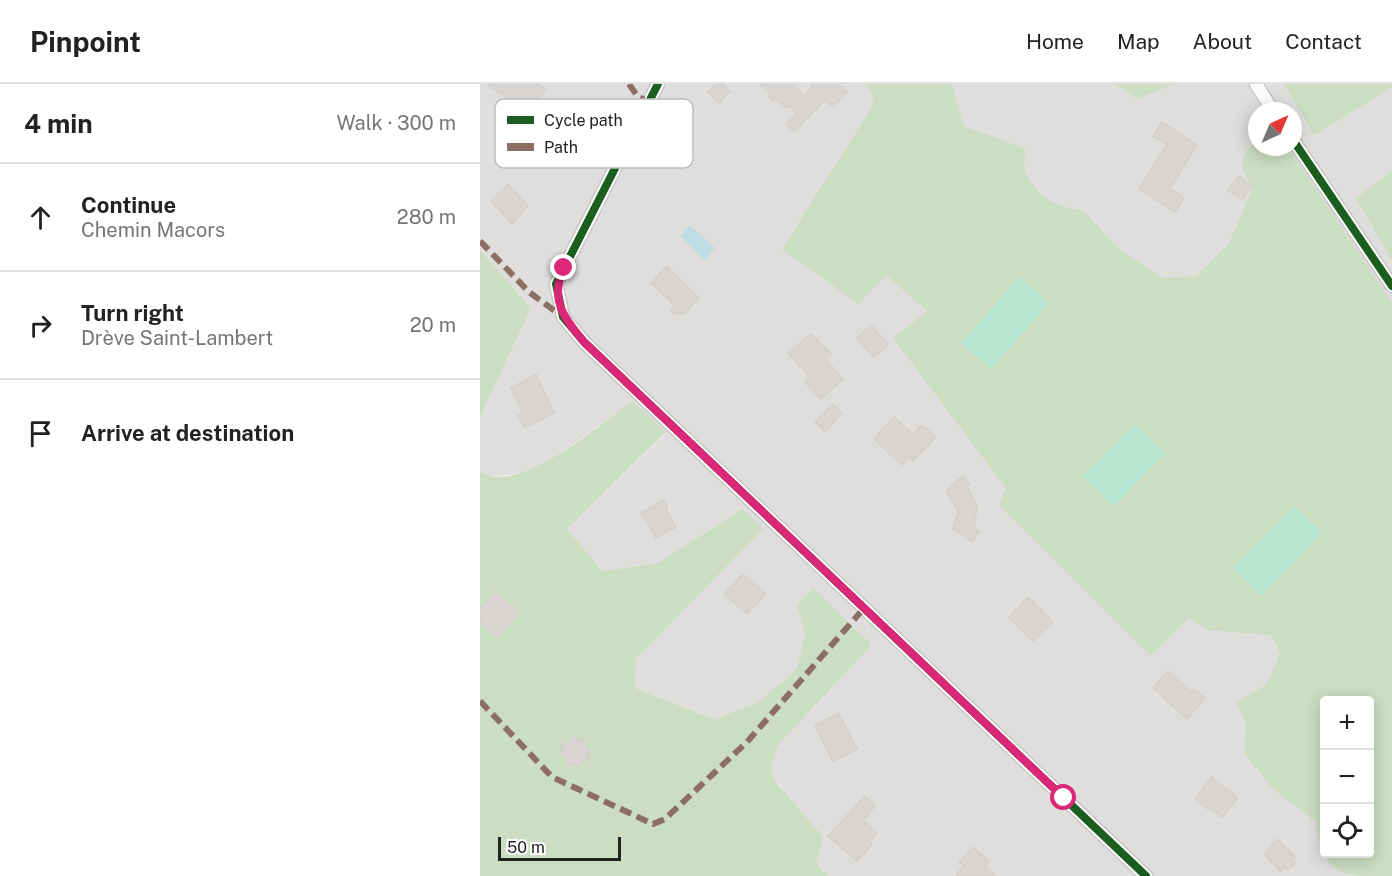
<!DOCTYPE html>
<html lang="en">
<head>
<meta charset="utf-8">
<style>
	body { margin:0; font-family:"Public Sans",sans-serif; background:#f6f6f6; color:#222 }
	.controls { position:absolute; right:18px; bottom:18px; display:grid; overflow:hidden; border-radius:6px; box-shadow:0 3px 15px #0003 }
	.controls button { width:54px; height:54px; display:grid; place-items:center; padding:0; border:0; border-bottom:2px solid #e0e0e0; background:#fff; color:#222; font:30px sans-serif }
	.compass { position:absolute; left:768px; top:18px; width:54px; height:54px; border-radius:50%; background:#fff; box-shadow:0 3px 15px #0003; rotate:44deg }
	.scale { position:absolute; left:18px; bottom:15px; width:123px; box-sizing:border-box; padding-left:6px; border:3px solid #222; border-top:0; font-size:16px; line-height:21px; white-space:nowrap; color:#222; -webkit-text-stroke:4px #fff; paint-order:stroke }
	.stop { position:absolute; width:18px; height:18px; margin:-14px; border:4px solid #db2777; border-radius:50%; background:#fff }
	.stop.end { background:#db2777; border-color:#fff; box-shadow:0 2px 6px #0008 }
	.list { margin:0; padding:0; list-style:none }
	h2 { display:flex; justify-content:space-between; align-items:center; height:78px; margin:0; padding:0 24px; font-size:26px }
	h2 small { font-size:20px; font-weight:400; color:#767676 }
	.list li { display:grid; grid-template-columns:39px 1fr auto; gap:18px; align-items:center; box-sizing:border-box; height:108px; padding:0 24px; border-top:2px solid #e0e0e0 }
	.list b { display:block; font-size:22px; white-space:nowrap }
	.list p { margin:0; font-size:20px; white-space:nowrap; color:#767676 }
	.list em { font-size:20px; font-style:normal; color:#767676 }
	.icon { flex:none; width:33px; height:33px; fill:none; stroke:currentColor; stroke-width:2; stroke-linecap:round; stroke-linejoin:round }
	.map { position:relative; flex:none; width:912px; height:792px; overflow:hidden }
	header { display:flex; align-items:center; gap:36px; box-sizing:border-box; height:84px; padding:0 30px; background:#fff; border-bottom:2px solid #e0e0e0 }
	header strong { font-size:28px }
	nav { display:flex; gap:33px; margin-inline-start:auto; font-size:21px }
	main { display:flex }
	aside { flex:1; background:#fff }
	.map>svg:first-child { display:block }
	.residential { fill:#dfdedc; fill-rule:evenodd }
	.forest { fill:#cbdec1; fill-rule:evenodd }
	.pitch { fill:#b7e6d2 }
	.water { fill:#bfdbe3 }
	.building { fill:#d7d4d2; stroke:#d3d0cc; stroke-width:1.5 }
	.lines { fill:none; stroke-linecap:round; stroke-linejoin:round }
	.street-casing { stroke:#c9c8c7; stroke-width:15 }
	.street { stroke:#fdfcfc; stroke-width:12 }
	.quiet { stroke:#8d6e63; stroke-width:6; stroke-dasharray:12 6; stroke-linecap:butt }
	.cycleway-casing { stroke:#fff; stroke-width:11 }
	.cycleway { stroke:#1b5e20; stroke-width:8 }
	.route { stroke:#db2777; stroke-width:8 }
	.key { fill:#fff; stroke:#bdbdbd; stroke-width:1.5 }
	.key-label { font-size:16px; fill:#222 }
</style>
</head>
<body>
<header>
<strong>Pinpoint</strong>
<nav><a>Home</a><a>Map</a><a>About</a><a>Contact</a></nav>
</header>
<main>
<aside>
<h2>4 min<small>Walk · 300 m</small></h2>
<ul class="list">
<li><svg class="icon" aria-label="ahead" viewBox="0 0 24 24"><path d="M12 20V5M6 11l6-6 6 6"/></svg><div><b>Continue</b><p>Chemin Macors</p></div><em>280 m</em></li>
<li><svg class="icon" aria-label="right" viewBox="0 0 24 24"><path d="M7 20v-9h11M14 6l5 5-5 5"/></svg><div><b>Turn right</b><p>Drève Saint-Lambert</p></div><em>20 m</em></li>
<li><svg class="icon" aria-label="arrive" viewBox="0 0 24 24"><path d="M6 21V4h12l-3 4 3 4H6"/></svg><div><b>Arrive at destination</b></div></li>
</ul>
</aside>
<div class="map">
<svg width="912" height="792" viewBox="0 0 912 792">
	<rect width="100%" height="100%" fill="#f0eeeb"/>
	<path class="residential" d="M0 0H804L834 52 912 3V86L877 114 912 177V792H348L336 780 301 702 295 697 291 683 298 661 392 561 317 521 325 551 317 585 276 620 233 635 155 604V575L282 446 262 425 178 479 123 487 87 445 186 349 152 317 66 380 43 389 7 393 0 388V333L51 224 0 166ZM777 27H813V63H777ZM844 616H890V770H844Z"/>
	<g class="forest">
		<path d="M384 0H472L484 42 545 65C545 72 543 82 546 89 557 113 579 125 603 126L639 165 683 194 717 192 749 159 773 103C758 81 758 75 777 55V63H808L912 219V792C857 792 846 792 835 737L792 704 765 670 766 640 756 619 786 601 800 570 791 551 727 546 709 534 671 572 519 421 526 404 413 254 447 227 406 191 378 220 302 165 394 20 390 6ZM844 616H890V770H844Z"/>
		<path d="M634 0H693L658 15Z"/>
		<path d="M804 0H912V3L834 52Z"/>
		<path d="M912 86V177L876 114Z"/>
		<path d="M0 166 51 224 0 333Z"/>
		<path d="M152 317 186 348 87 445 123 487 178 479 262 425 283 445 156 575 155 604 233 635 276 620 317 585 325 551 317 521 333 504 392 561 298 661 291 683 295 697 343 753 336 779 348 792H0V388C39 413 120 340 152 317Z"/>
	</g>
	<g class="pitch">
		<path d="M539 193 569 219 511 285 481 259Z"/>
		<path d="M655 340 685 369 634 422 603 392Z"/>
		<path d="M814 422 842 449 781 512 753 484Z"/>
	</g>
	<path class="water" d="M210 141 235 164 225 176 200 152Z"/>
	<g class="building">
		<path d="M7 0H58L66 6 48 29Z"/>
		<path d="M236 0H243L250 7 239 19 228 8Z"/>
		<path d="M280 0H314L323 12 332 3 331 0H358L367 8 353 23 345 16 314 48 306 39 317 29 309 21 306 24 296 15 293 17 288 12 289 9Z"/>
		<path d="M682 38 717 61 690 104 704 114 695 128 659 105 687 60 673 52Z"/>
		<path d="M759 92 772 102 762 116 748 106Z"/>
		<path d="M28 100 48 122 32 140 11 117Z"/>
		<path d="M187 182 219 214 204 230H194L191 227 194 221 171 199Z"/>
		<path d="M391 241 408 260 394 274 377 254Z"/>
		<path d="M331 250 351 270 345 275 363 295 341 315 325 298 330 293 308 269Z"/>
		<path d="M56 290 74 329 45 344 38 332 43 329 31 304Z"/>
		<path d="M353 320 362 329 345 348 335 338Z"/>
		<path d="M414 333 433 350 442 341 456 353 433 377 429 373 422 381 394 355Z"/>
		<path d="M482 392 489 400 487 403 497 422 494 444 499 448 492 458 473 445 478 427 466 407Z"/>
		<path d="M184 416 188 422 185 424 196 443 176 454 161 429Z"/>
		<path d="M263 490 286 510 267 530 244 510Z"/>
		<path d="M15 507 39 528 18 553 0 538V525Z"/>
		<path d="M548 513 573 538 553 557 529 533Z"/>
		<path d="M688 587 711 608 714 605 725 614 707 635 673 604Z"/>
		<path d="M359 629 377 665 353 678 335 641Z"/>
		<path d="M95 652 98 657 102 654 110 667 107 669 110 673 97 683 93 679 89 681 80 669 84 666 81 662Z"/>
		<path d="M731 693 758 714 742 733 732 726V722L729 726 715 715Z"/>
		<path d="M385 712 395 722 383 736 397 749 389 757 392 760 389 764 377 777 348 752Z"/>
		<path d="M797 755 816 773 812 777 815 780 808 786 805 783 801 788 784 771Z"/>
		<path d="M493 763 509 777 505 782 517 792H476L484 781 479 778Z"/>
	</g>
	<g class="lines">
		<defs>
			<g id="street">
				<path d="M178 0 76 200 83 233 104 258 666 792"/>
				<path d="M776 0 793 27"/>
				<path d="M813 56 912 202"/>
			</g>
		</defs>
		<use href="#street" class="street-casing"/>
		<use href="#street" class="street"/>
		<g class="quiet">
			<path d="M149 0 158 13 169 17"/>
			<path d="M0 157 49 208 83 233"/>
			<path d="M0 617 72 693 173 740 185 735 267 658 385 523"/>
		</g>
		<defs>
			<g id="cycleway">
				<path d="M178 0 76 200 83 233 104 258 666 792"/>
				<path d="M813 56 912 202"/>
			</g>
		</defs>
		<use href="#cycleway" class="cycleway-casing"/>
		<use href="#cycleway" class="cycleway"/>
	</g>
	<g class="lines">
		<path class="route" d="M84 184C69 215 84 234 104 258L584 714"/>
	</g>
	<rect x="15" y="15" width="198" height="69" rx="9" class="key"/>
	<rect x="27" y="32" width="27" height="8" fill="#1b5e20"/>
	<rect x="27" y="59" width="27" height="8" fill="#8d6e63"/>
	<g class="key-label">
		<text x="64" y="42">Cycle path</text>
		<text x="64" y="69">Path</text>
	</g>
</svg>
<div class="controls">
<button>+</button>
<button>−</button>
<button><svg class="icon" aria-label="locate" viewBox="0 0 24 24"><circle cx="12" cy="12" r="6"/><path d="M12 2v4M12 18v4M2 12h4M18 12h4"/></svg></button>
</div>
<svg class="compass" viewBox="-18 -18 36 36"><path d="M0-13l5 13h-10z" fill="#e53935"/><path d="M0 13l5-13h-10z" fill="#767676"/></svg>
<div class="scale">50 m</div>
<div class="stop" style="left:584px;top:714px"></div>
<div class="stop end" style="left:84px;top:184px"></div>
</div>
</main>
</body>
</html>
